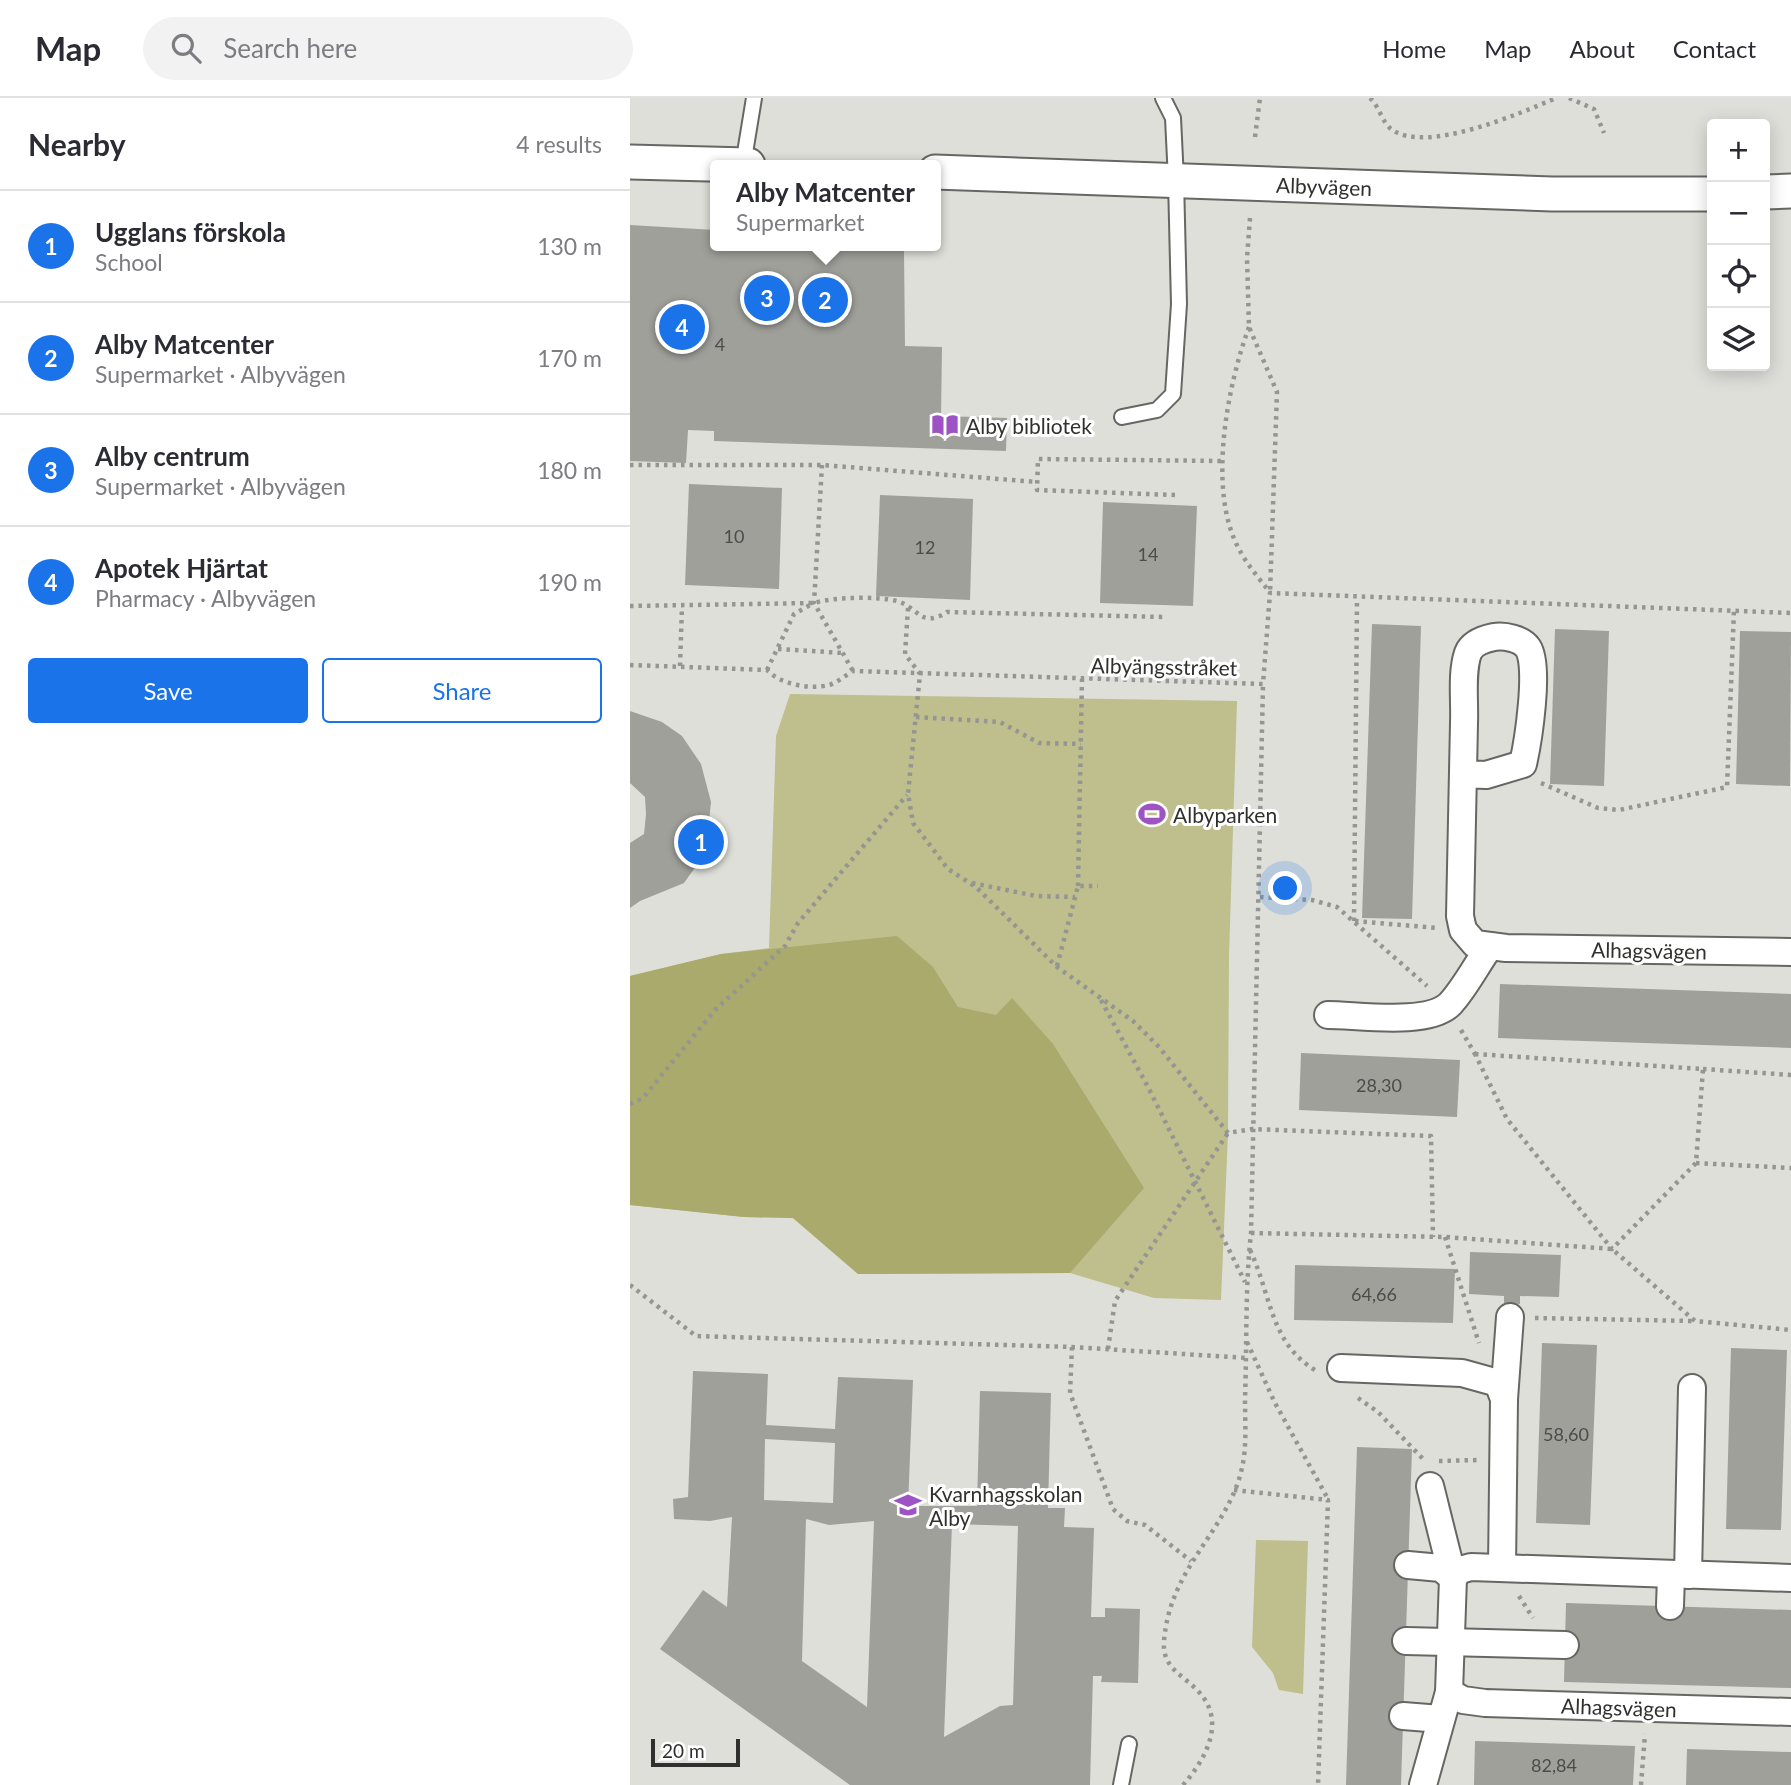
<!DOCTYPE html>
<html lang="en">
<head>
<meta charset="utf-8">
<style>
	body { margin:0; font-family:Lato,sans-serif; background:#f2f2f3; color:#2b2b33 }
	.controls { position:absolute; right:21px; top:21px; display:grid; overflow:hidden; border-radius:7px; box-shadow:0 4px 18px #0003 }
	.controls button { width:63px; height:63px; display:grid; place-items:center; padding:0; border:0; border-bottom:2px solid #e1e1e2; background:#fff; color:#2b2b33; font:35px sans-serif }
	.scale { position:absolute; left:21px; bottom:18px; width:89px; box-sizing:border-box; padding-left:7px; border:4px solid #30302e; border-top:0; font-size:19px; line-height:24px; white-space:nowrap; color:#30302e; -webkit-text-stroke:5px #fff; paint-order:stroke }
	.you { position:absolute; left:656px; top:791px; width:24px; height:24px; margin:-18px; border:5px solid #fff; border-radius:50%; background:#1a73e8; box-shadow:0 0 0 10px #1a73e833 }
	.badge { display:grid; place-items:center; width:46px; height:46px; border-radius:50%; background:#1a73e8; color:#fff; font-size:23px; font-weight:700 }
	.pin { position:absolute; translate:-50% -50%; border:4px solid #fff; box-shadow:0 2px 7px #0006 }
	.popup { position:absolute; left:80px; top:62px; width:231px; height:91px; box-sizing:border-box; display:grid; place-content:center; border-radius:7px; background:#fff; filter:drop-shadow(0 2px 5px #0005); font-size:23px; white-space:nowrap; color:#7c7c81 }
	.popup b { font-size:26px; color:#2b2b33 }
	.popup::after { content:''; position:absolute; left:50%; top:100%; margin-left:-14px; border:14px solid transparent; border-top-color:#fff }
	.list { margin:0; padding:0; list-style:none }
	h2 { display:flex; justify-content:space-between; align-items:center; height:91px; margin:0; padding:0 28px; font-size:30px }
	h2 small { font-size:23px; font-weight:400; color:#7c7c81 }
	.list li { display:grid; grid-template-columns:46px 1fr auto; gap:21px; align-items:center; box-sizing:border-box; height:112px; padding:0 28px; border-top:2px solid #e1e1e2 }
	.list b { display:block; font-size:26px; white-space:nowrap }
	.list p { margin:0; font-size:23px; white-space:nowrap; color:#7c7c81 }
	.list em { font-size:23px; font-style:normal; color:#7c7c81 }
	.actions { display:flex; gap:14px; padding:21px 28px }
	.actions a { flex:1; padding:16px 0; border:2px solid #1a73e8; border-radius:7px; text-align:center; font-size:24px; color:#1a73e8 }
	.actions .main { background:#1a73e8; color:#fff }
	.icon { flex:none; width:38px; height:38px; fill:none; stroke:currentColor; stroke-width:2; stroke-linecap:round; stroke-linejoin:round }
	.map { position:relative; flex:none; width:1161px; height:1687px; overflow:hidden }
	header { display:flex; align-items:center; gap:42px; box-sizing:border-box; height:98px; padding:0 35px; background:#fff; border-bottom:2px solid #e1e1e2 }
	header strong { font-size:33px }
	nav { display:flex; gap:38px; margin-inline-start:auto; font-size:24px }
	.search { width:490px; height:63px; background:#f2f2f3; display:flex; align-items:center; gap:18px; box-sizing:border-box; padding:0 24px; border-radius:38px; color:#7c7c81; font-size:26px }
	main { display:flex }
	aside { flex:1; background:#fff }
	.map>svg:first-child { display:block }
	.green { fill:#bebf8d }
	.forest { fill:#aaaa6d }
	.building { fill:#a0a09b; fill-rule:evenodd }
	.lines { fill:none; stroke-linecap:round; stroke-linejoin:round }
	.service-casing { stroke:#666662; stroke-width:18 }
	.minor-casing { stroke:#666662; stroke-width:30 }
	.tertiary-casing { stroke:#666662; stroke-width:37 }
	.path { stroke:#959591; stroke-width:4.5; stroke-dasharray:3.5 5; stroke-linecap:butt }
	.service { stroke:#fff; stroke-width:14 }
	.minor { stroke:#fff; stroke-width:26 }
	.tertiary { stroke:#fff; stroke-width:33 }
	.labels { text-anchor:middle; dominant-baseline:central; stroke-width:6; stroke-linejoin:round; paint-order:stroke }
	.number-label { font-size:18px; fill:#4c4c49 }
	.street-label { font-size:21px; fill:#30302e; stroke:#fff }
	.poi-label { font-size:21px; fill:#30302e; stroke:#fff; text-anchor:start }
</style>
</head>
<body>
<header>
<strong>Map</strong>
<div class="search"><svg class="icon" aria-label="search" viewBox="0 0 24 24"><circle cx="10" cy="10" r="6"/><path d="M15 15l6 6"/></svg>Search here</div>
<nav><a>Home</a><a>Map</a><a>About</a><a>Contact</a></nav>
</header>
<main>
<aside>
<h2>Nearby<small>4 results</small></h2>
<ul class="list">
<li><span class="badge">1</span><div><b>Ugglans förskola</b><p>School</p></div><em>130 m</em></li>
<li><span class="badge">2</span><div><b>Alby Matcenter</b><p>Supermarket · Albyvägen</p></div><em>170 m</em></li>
<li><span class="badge">3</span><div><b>Alby centrum</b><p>Supermarket · Albyvägen</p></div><em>180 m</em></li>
<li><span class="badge">4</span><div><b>Apotek Hjärtat</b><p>Pharmacy · Albyvägen</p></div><em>190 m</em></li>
</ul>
<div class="actions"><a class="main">Save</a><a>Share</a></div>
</aside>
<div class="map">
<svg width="1161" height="1687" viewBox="0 0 1161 1687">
	<rect width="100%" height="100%" fill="#dfdfda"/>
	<g class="green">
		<path d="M160 596 607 603 599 859 598 1035 591 1202 524 1200 440 1175 228 1176 163 1120 114 1119 0 1107V878L91 856 139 850 146 638Z"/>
		<path d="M626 1442 678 1443 673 1596 649 1592 643 1575 622 1549Z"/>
	</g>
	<path class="forest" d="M267 838 303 869 328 909 366 917 382 900 423 946 514 1090 440 1175 228 1176 163 1120 114 1119 0 1107V878L91 856Z"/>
	<g class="building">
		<path d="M0 127 85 132V148L274 152 275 248 312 249 311 318 377 320 376 353 84 343V333L58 332 56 365 0 363Z"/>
		<path d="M59 386 152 390 149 491 55 487Z"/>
		<path d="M250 397 343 401 340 502 246 498Z"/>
		<path d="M473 404 567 408 563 508 470 505Z"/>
		<path d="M742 526 791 528 782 821 732 820Z"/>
		<path d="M925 531 979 533 974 688 920 686Z"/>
		<path d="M1110 533 1161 534 1160 688 1106 686Z"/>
		<path d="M0 613 32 624 52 638 71 666 81 704 76 754 54 785 10 803 0 810V745L14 736 16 716 15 699 0 685Z"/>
		<path d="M870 886 1161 896V950L868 940Z"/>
		<path d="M671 955 830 962 827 1019 669 1012Z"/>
		<path d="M840 1154 931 1157 929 1199 890 1198V1206L874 1205V1198L839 1196Z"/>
		<path d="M665 1167 825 1171 823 1225 664 1222Z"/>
		<path d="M912 1245 967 1247 960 1427 906 1425Z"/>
		<path d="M1101 1250 1157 1252 1151 1432 1096 1431Z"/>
		<path d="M63 1273 138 1276 136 1327 205 1331 208 1279 283 1282 278 1408H347L350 1293 421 1295 418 1410H435L434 1429 464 1430 461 1519H475V1510L510 1511 508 1585 471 1584 472 1578H463L460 1687H220L30 1551 73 1492 97 1509 102 1419 80 1423 44 1421 43 1401 58 1399ZM135 1341 205 1345 203 1405 134 1402ZM176 1421 199 1427 244 1423 237 1609 172 1563ZM322 1426 388 1428 383 1607 370 1608 314 1639Z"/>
		<path d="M727 1349 782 1351 771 1687H716Z"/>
		<path d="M936 1505 1161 1512V1590L934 1584Z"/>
		<path d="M845 1643 1005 1648 1003 1687H844Z"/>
		<path d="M1057 1651 1161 1654V1687H1056Z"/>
	</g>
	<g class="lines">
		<defs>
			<g id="service">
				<path d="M113 67 124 0"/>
				<path d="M492 319 527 312 543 296 549 206 546 82 543 20 533 0"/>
				<path d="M491 1687 499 1646"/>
			</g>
			<g id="minor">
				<path d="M833 676 856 677 893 666C898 644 910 568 898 550 892 541 874 537 864 539 854 541 842 545 838 555 831 575 835 604 834 625 833 689 831 753 830 818L833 832 845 846 876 850 1161 854"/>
				<path d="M698 917C728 917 798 928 820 906 835 890 847 866 860 848"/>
				<path d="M711 1270 832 1275 868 1285 874 1301 872 1470"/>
				<path d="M874 1301 880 1219"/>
				<path d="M800 1388 823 1480"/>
				<path d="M778 1467 811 1470 823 1480"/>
				<path d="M1058 1477 1062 1290"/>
				<path d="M1040 1508 1041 1477"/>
				<path d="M776 1543 935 1547"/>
				<path d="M819 1594 833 1602 855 1605 1161 1614"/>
				<path d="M773 1618 811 1621"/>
				<path d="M793 1687 819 1594 823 1480 830 1472 841 1469 1161 1480"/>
			</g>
			<g id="tertiary">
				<path d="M0 64 118 67"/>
				<path d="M305 74 922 96H1082"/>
				<path d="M1135 94 1161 93"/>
			</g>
		</defs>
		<use href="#service" class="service-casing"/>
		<use href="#minor" class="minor-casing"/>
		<use href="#tertiary" class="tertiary-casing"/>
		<g class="path">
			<path d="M740 0C749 8 752 24 761 31 795 57 891 15 926 0"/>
			<path d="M939 0 964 11 974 35"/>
			<path d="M625 39 630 0"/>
			<path d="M620 120 617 160 619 229 647 294 640 495"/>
			<path d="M619 229C597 289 577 393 609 451 617 467 630 481 640 495"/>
			<path d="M0 367H192L407 384"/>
			<path d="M192 367 184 505 223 573"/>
			<path d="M545 397 407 392 408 361 593 363"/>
			<path d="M0 508 184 505C203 499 247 498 267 503 288 509 291 531 317 514L535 519"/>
			<path d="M278 510 275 556 290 576 278 696 283 725 318 771 346 789 427 869 503 923 529 949 598 1035 622 1031 801 1038 803 1139"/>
			<path d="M148 551 213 555"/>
			<path d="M0 567 137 572C150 586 179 592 199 587 207 585 216 577 223 573L633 586 640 495 1161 515"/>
			<path d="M50 568 52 509"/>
			<path d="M137 572 164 516 182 506"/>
			<path d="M286 619 370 624 409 645 451 646"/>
			<path d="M911 685 968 710 989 712 1097 689 1104 512"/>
			<path d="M342 785 406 798 445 799"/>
			<path d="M448 788 452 581"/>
			<path d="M630 799 682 802 707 809 797 888"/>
			<path d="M724 823 727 501"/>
			<path d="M725 823 807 830"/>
			<path d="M427 868 448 788H468"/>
			<path d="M471 902 519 991 615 1184"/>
			<path d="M831 932 845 956"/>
			<path d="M845 956 1073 971 1066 1065 982 1151 877 1021Z"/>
			<path d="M1073 971 1161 977"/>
			<path d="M0 1006 13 1000 85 912 155 848 168 825 277 697"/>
			<path d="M1066 1065 1161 1070"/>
			<path d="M621 1135 815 1139 982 1151 1065 1223 1161 1232"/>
			<path d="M815 1139 849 1245"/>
			<path d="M620 1152C641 1196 640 1245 685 1272"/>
			<path d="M0 1187 66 1238 442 1249 617 1260"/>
			<path d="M905 1220 1064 1223"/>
			<path d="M617 1244 645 1305 698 1401"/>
			<path d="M442 1249 440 1295 483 1411 497 1423 515 1427 561 1463"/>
			<path d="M478 1251 485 1203 598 1035"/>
			<path d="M728 1300 748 1314 795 1363"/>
			<path d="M809 1363 848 1362"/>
			<path d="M604 1392 698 1402 688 1687"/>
			<path d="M889 1498 903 1520"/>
			<path d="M553 1687C576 1661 597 1623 568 1593 552 1576 532 1570 534 1543 540 1468 598 1433 612 1370 617 1348 615 1323 615 1301 617 1245 615 1191 621 1135L633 586"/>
			<path d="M1011 1687 1015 1636"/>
		</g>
		<use href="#service" class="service"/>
		<use href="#minor" class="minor"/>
		<use href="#tertiary" class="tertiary"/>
	</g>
	<defs>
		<symbol id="library-bare" viewBox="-9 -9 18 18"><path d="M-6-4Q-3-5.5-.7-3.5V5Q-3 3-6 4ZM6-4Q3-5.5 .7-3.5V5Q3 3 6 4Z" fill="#9e53c5" stroke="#fff" stroke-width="2.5" paint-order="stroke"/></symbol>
		<symbol id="stadium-bare" viewBox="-9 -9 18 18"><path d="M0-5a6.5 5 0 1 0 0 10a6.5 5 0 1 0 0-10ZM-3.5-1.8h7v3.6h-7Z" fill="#9e53c5" stroke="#fff" stroke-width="2.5" paint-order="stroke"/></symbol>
		<symbol id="school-bare" viewBox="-9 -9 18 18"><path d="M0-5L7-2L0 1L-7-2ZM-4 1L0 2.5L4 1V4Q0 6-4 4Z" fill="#9e53c5" stroke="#fff" stroke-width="2.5" paint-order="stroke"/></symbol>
	</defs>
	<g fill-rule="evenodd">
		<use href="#library-bare" x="296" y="308" width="38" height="38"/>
		<use href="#stadium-bare" x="503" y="697" width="38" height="38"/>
		<use href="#school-bare" x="259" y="1388" width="38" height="38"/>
	</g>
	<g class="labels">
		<g class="number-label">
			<text x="90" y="246">4</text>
			<text x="104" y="438">10</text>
			<text x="295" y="449">12</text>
			<text x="518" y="456">14</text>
			<text x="749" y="987">28,30</text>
			<text x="744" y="1196">64,66</text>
			<text x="936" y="1336">58,60</text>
			<text x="924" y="1667">82,84</text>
		</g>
		<g class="street-label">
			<text transform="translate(694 88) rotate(2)">Albyvägen</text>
			<text transform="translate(534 568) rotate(1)">Albyängsstråket</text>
			<text transform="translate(1019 852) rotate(1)">Alhagsvägen</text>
			<text transform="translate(989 1609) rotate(2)">Alhagsvägen</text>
		</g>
		<g class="poi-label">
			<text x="336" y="327">Alby bibliotek</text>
			<text x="543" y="716">Albyparken</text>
			<text x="299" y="1395">Kvarnhagsskolan<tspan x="299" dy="24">Alby</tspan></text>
		</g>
	</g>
</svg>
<div class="controls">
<button>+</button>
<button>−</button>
<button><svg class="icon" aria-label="locate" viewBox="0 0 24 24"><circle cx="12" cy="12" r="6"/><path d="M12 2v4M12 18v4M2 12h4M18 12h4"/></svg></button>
<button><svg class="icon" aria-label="layers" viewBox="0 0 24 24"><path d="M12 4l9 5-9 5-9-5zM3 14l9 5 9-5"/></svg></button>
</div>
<div class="scale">20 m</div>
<div class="you"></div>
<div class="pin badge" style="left:71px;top:744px">1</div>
<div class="pin badge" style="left:195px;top:202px">2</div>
<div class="popup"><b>Alby Matcenter</b>Supermarket</div>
<div class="pin badge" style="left:137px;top:200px">3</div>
<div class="pin badge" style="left:52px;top:229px">4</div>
</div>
</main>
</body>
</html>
